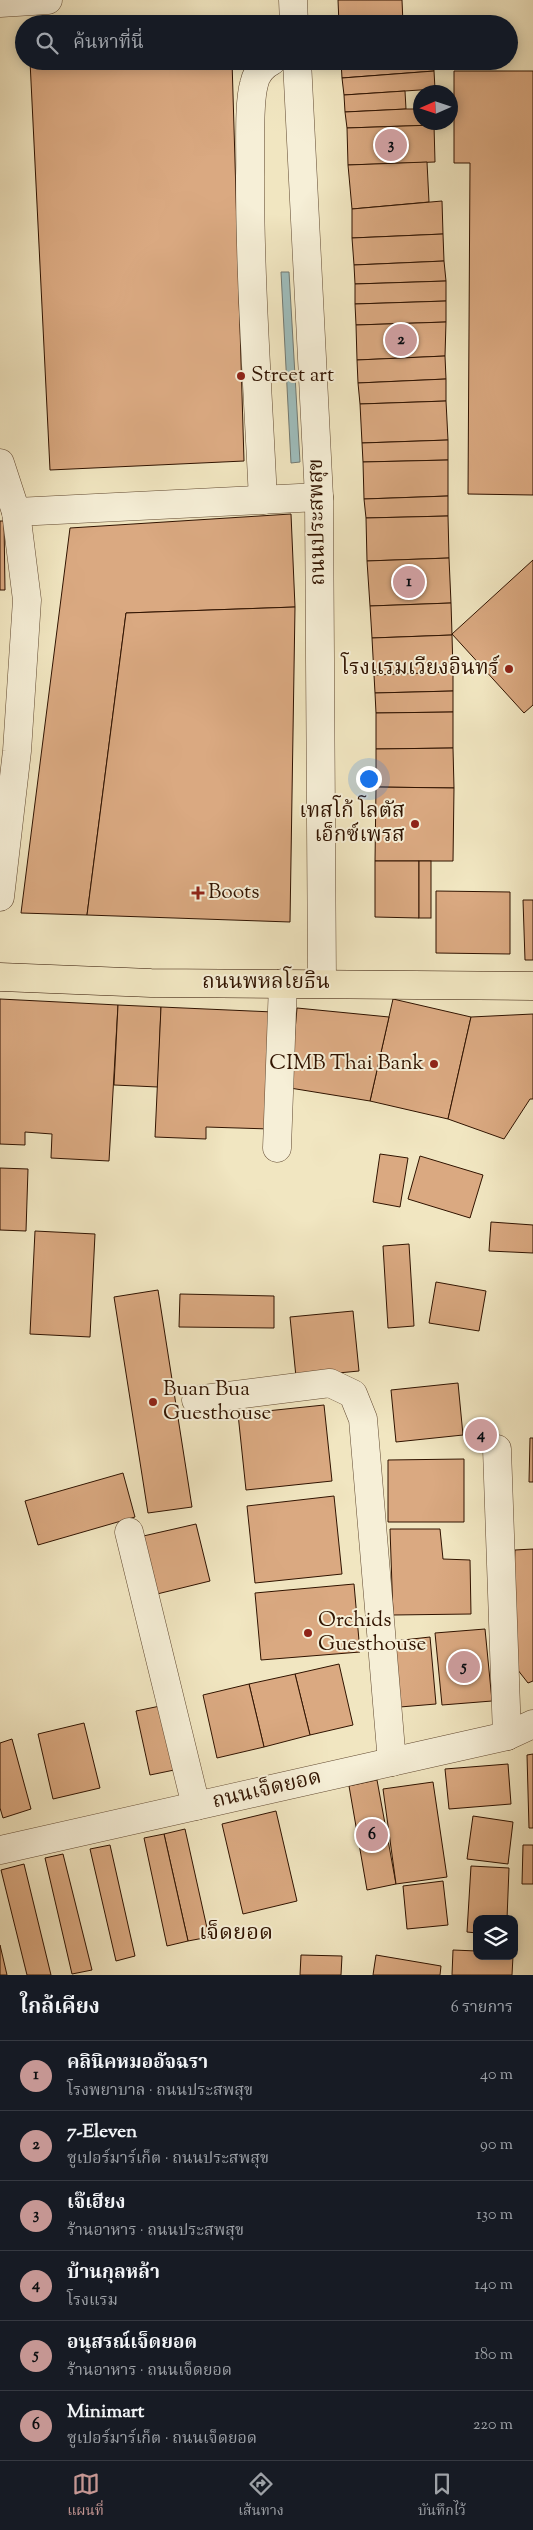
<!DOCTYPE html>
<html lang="th">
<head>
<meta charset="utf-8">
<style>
	body { margin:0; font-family:"Sorts Mill Goudy","Noto Serif Thai",serif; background:#20242c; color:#f1f3f6 }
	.controls { position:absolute; right:15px; bottom:15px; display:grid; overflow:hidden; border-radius:10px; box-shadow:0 2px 12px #0003 }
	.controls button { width:45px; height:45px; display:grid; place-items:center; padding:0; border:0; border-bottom:1px solid #363941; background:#171b24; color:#f1f3f6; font:25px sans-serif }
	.compass { position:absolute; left:413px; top:85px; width:45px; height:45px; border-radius:50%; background:#171b24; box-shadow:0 2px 12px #0003; rotate:267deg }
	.you { position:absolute; left:368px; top:778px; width:18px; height:18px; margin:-12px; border:4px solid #fff; border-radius:50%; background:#1a73e8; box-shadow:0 0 0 8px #1a73e833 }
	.badge { display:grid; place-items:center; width:32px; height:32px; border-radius:50%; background:#c59692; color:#111; font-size:16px; font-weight:700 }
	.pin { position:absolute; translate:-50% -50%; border:2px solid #fff; box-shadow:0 1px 5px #0006 }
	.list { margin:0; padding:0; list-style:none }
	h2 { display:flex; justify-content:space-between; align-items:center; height:65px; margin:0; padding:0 20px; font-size:21px }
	h2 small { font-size:16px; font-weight:400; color:#9ea1a6 }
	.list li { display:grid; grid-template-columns:32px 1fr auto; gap:15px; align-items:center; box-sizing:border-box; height:70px; padding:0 20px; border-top:1px solid #363941 }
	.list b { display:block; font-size:19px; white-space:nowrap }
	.list p { margin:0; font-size:16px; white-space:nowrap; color:#9ea1a6 }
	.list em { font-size:16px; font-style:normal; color:#9ea1a6 }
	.icon { flex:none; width:28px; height:28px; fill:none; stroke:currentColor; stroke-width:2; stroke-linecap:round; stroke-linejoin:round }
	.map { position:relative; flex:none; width:533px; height:1975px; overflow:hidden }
	.search { position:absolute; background:#171b24; box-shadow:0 2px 12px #0003; left:15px; right:15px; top:15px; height:55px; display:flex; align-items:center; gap:12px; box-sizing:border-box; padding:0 18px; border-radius:28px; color:#9ea1a6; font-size:19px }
	.sheet { height:485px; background:#171b24 }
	nav { display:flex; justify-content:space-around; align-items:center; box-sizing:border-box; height:70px; border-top:1px solid #363941; background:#171b24; font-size:14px; color:#9ea1a6 }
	nav a { display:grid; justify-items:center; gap:2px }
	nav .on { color:#c59692 }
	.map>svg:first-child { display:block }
	.water { fill:#9ebdbc; stroke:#727971 }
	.building { fill:#daa981; stroke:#301300 }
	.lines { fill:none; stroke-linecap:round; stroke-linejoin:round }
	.minor-casing { stroke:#604830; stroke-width:29 }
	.major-casing { stroke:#301300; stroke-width:29 }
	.minor { stroke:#f6efd7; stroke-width:28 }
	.major { stroke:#f1e6c1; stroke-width:28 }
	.poi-dot { fill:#8f2418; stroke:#f6efd7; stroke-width:2 }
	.labels { text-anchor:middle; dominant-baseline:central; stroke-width:4; stroke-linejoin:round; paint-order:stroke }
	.poi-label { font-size:21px; fill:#301300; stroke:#f6efd7; text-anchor:start }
	.street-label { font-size:21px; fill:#301300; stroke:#f6efd7 }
	.neighbourhood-label { font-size:22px; fill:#301300; stroke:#f6efd7 }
</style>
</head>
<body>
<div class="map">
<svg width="533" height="1975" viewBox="0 0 533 1975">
	<rect width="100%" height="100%" fill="#f1e6c1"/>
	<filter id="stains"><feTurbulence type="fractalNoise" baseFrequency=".004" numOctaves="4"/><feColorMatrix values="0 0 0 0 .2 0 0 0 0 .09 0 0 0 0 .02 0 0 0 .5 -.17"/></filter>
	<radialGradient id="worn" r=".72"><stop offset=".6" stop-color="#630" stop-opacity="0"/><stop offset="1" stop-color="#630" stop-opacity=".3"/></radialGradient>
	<path class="water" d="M281 272H289L300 462 291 463Z"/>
	<g class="building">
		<path d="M338 0H402L403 24H339Z"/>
		<path d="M30 61H232L244 461 50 470Z"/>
		<path d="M341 61H434V71L342 78Z"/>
		<path d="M434 71 435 89 344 95 342 78Z"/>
		<path d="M454 71H533V495L468 494 470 163H454Z"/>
		<path d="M405 91 406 109 345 112 344 95Z"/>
		<path d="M406 109H420V122H434V125L347 128 345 112Z"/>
		<path d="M434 125 435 162 348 165 347 128Z"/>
		<path d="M427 162 429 202 352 209 348 165Z"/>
		<path d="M442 201 443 234 352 238V209Z"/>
		<path d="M443 234 444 261 354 265 352 238Z"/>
		<path d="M444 261 446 281 355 284 354 265Z"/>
		<path d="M446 281V301L355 304V284Z"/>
		<path d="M446 301V322L356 325 355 304Z"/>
		<path d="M446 322 445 356 357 360 356 325Z"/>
		<path d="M445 356 446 379 358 383 357 360Z"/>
		<path d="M446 379V401L360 404 358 383Z"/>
		<path d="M446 401 448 440 362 443 360 404Z"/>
		<path d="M448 440V460L363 462 362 443Z"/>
		<path d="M448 460V496L364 499 363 462Z"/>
		<path d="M448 496V516L366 518 364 499Z"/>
		<path d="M291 514 295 607 126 613 87 915 21 913 70 528Z"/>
		<path d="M448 516 449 558 367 561 366 518Z"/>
		<path d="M0 521H4L5 590H0Z"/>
		<path d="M449 558 451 603 370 606 367 561Z"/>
		<path d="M533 560V705L524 713 452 634Z"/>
		<path d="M451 603 452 635 372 638 370 606Z"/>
		<path d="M295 607 290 922 87 915 126 613Z"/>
		<path d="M452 635 453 672 374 675 372 638Z"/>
		<path d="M453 672V691L375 693 374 675Z"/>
		<path d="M453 691V712L376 713 375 693Z"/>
		<path d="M453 712V748L376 749V713Z"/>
		<path d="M453 748 454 788 376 787V749Z"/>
		<path d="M376 787 454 788 453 861H375Z"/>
		<path d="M375 861H419V918L375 917Z"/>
		<rect x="419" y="861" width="12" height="57"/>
		<path d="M436 891 510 892V954L436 953Z"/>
		<path d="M523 900H533V960H525Z"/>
		<path d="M0 999 118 1005 109 1161 51 1158 52 1134 25 1132V1145L0 1144Z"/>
		<path d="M393 999 471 1017 448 1119 370 1101Z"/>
		<path d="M118 1005 161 1007 158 1087 114 1085Z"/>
		<path d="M161 1007 273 1012 270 1129 206 1127V1139L155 1137Z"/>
		<path d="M297 1008 389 1017 370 1101 290 1088Z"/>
		<path d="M533 1014V1099H530L504 1139 448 1119 471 1017Z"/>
		<path d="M380 1154 408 1158 400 1207 373 1202Z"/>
		<path d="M420 1156 483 1175 470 1218 408 1199Z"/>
		<path d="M0 1168 28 1169 26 1231 0 1230Z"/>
		<path d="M491 1222 533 1225V1253L489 1251Z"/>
		<path d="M35 1231 95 1234 90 1337 30 1334Z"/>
		<path d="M409 1244 414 1326 388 1328 383 1246Z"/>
		<path d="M436 1282 486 1291 479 1331 429 1323Z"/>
		<path d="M158 1290 192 1507 148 1513 114 1297Z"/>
		<path d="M180 1294 274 1296V1328L179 1327Z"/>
		<path d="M353 1311 359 1371 296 1377 290 1317Z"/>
		<path d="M458 1383 463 1435 396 1442 391 1390Z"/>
		<path d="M324 1405 332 1481 246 1490 238 1414Z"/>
		<path d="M530 1438H533V1482H529Z"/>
		<path d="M464 1459V1522H388V1460Z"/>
		<path d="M123 1473 135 1517 38 1545 25 1501Z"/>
		<path d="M334 1496 342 1574 255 1583 247 1506Z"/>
		<path d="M196 1524 210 1581 153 1595 139 1537Z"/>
		<path d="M390 1529H440L443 1559 470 1560 471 1614 393 1615Z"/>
		<path d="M533 1549V1681L528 1683 510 1660 515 1550Z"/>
		<path d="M354 1584 360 1652 261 1660 255 1593Z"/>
		<path d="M485 1629 492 1701 442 1705 435 1633Z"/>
		<path d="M430 1637 436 1704 400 1707 394 1641Z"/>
		<path d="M339 1664 353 1725 310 1735 295 1674Z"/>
		<path d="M295 1674 310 1735 264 1747 249 1684Z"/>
		<path d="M249 1684 264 1747 217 1758 203 1695Z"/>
		<path d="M165 1705 179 1769 150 1775 136 1711Z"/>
		<path d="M84 1723 100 1788 53 1799 38 1734Z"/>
		<path d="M12 1739 31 1809 3 1818 0 1808V1743Z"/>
		<path d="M533 1754V1828H529L527 1755Z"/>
		<path d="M508 1764 511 1804 449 1809 445 1769Z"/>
		<path d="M377 1780 396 1884 367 1890 349 1786Z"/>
		<path d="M433 1782 447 1877 396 1884 383 1789Z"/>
		<path d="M276 1811 297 1901 243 1914 222 1824Z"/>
		<path d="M473 1816 513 1822 508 1864 467 1859Z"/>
		<path d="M185 1829 209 1937 188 1941 164 1834Z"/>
		<path d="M164 1834 188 1941 167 1946 144 1838Z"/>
		<path d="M110 1845 135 1956 116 1961 90 1849Z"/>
		<path d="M523 1845H533V1884H522Z"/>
		<path d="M63 1854 92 1970 72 1974 45 1858Z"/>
		<path d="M24 1864 51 1975H27L1 1870Z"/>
		<path d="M471 1866 509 1868 507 1919H477V1933L467 1932Z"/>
		<path d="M443 1881 448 1925 407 1929 403 1886Z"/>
		<path d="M0 1945 7 1975H0Z"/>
		<path d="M453 1950 477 1951V1956H513L512 1975H452Z"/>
		<path d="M301 1955 342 1956 341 1975H300Z"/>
		<path d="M376 1955 441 1966 440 1975H373Z"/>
	</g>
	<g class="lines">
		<defs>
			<g id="minor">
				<path d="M293 0 294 24"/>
				<path d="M0 3 48 0"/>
				<path d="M297 61 319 497 322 983"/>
				<path d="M0 463 16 512 27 600 17 751 0 897"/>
				<path d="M263 500C258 392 250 284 250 176 251 152 248 105 254 84 256 74 262 66 272 61"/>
				<path d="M16 512 319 497"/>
				<path d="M277 1148 283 983"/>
				<path d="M196 1400 330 1383 353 1394 363 1419 392 1762"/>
				<path d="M497 1449 507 1736"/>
				<path d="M129 1532 196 1806"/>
				<path d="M0 1850 507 1736 533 1724"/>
			</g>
			<path id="major" d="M0 977 151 983 533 986"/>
		</defs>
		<use href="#minor" class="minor-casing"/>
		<use href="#major" class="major-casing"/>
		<use href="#minor" class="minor"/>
		<use href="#major" class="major"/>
	</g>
	<g class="poi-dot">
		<circle cx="241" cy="376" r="5"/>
		<circle cx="509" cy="669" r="5"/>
		<circle cx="415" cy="824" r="5"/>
		<path d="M195.5 885.5h5v5h5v5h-5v5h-5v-5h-5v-5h5z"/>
		<circle cx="434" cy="1064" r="5"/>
		<circle cx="153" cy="1402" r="5"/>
		<circle cx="308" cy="1633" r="5"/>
	</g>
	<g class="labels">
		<g class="poi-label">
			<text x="251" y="376">Street art</text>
			<text x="499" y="669" text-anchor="end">โรงแรมเวียงอินทร์</text>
			<text x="405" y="812" text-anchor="end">เทสโก้ โลตัส<tspan x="405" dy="24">เอ็กซ์เพรส</tspan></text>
			<text x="208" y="893">Boots</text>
			<text x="424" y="1064" text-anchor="end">CIMB Thai Bank</text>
			<text x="163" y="1390">Buan Bua<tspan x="163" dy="24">Guesthouse</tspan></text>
			<text x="318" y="1621">Orchids<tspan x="318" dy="24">Guesthouse</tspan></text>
		</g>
		<g class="street-label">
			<text transform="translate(318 522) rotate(-91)">ถนนประสพสุข</text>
			<text x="266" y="983">ถนนพหลโยธิน</text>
			<text transform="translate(267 1790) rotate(-13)">ถนนเจ็ดยอด</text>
		</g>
		<g class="neighbourhood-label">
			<text x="236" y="1934">เจ็ดยอด</text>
		</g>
	</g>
	<rect width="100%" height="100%" filter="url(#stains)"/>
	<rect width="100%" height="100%" fill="url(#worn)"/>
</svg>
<div class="controls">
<button><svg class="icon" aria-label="layers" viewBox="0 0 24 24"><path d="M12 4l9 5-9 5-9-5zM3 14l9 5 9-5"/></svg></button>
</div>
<svg class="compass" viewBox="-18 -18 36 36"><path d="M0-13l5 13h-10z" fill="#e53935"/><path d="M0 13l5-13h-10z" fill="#9ea1a6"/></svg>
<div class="you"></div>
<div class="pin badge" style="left:409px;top:582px">1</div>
<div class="pin badge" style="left:401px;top:340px">2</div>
<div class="pin badge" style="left:391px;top:145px">3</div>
<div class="pin badge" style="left:481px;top:1435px">4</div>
<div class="pin badge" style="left:464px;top:1667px">5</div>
<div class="pin badge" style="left:372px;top:1835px">6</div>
<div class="search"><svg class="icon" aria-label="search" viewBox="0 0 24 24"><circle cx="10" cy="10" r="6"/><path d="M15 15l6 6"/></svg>ค้นหาที่นี่</div>
</div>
<section class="sheet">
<h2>ใกล้เคียง<small>6 รายการ</small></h2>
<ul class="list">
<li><span class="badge">1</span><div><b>คลินิคหมออัจฉรา</b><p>โรงพยาบาล · ถนนประสพสุข</p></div><em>40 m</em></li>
<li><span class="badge">2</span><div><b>7-Eleven</b><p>ซูเปอร์มาร์เก็ต · ถนนประสพสุข</p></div><em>90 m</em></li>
<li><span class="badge">3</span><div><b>เจ๊เฮียง</b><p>ร้านอาหาร · ถนนประสพสุข</p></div><em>130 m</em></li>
<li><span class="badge">4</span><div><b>บ้านกุลหล้า</b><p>โรงแรม</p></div><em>140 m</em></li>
<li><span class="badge">5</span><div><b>อนุสรณ์เจ็ดยอด</b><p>ร้านอาหาร · ถนนเจ็ดยอด</p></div><em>180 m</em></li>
<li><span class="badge">6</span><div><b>Minimart</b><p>ซูเปอร์มาร์เก็ต · ถนนเจ็ดยอด</p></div><em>220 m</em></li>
</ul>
</section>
<nav>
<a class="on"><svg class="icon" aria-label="map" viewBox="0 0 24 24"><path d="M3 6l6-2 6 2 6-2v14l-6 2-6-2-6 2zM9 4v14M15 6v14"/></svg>แผนที่</a>
<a><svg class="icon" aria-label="directions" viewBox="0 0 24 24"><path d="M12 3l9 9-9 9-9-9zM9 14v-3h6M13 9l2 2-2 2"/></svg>เส้นทาง</a>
<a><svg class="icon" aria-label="saved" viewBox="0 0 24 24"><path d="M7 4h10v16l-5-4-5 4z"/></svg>บันทึกไว้</a>
</nav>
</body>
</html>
